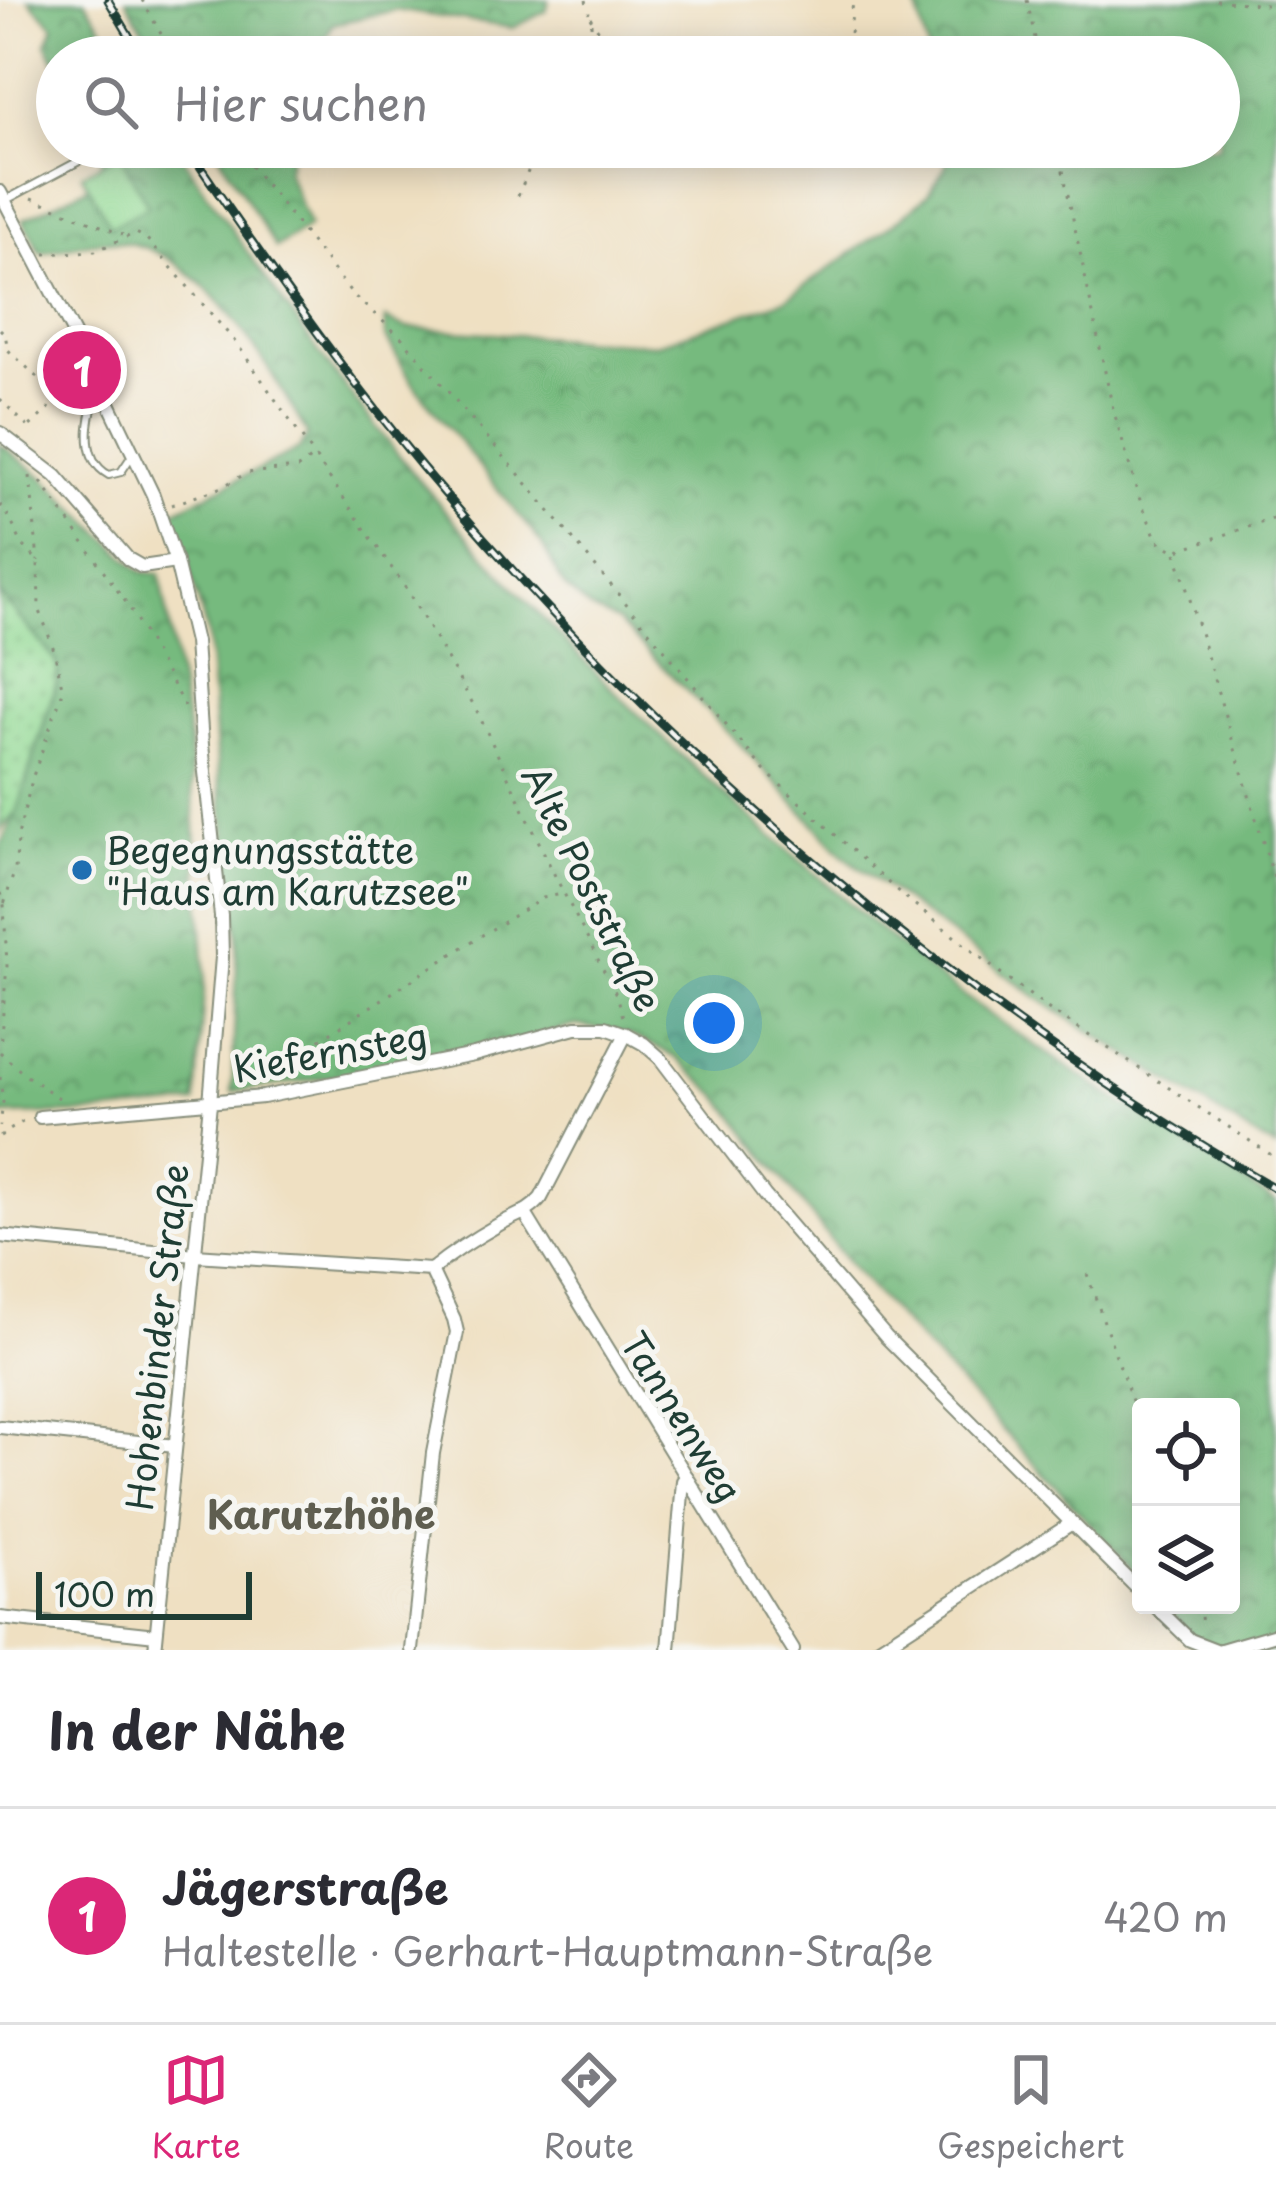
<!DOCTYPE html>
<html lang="de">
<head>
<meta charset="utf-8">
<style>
	body { margin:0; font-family:"Playpen Sans",sans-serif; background:#f7f7f7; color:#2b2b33 }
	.controls { position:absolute; right:36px; bottom:36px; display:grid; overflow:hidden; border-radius:12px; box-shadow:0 6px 30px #0003 }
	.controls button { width:108px; height:108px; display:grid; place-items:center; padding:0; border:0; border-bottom:3px solid #e1e1e2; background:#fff; color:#2b2b33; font:60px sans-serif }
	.scale { position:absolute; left:36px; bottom:30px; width:216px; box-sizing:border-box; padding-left:12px; border:6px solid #1f3d34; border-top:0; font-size:33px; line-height:42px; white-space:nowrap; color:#1f3d34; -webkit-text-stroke:9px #f6f6f2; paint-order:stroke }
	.you { position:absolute; left:714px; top:1023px; width:42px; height:42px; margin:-30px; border:9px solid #fff; border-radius:50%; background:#1a73e8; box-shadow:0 0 0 18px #1a73e833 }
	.badge { display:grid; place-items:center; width:78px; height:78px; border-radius:50%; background:#db2777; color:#fff; font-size:39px; font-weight:700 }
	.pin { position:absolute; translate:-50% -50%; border:6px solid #fff; box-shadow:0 3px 12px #0006 }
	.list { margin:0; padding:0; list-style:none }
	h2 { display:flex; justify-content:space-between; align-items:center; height:156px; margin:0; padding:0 48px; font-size:51px }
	h2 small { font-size:39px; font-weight:400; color:#7c7c81 }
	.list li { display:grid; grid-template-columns:78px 1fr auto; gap:36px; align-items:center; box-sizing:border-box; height:216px; padding:0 48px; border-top:3px solid #e1e1e2 }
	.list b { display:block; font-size:45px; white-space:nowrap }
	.list p { margin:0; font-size:39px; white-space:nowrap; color:#7c7c81 }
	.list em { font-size:39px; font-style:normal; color:#7c7c81 }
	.icon { flex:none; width:66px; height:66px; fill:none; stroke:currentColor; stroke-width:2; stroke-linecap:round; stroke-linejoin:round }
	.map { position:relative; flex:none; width:1276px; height:1650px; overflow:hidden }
	.search { position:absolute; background:#fff; box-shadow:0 6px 30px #0003; left:36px; right:36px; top:36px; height:132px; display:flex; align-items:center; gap:30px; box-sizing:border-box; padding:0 42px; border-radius:66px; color:#7c7c81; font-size:45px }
	.sheet { height:372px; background:#fff }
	nav { display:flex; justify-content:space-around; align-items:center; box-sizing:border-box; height:168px; border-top:3px solid #e1e1e2; background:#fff; font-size:33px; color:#7c7c81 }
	nav a { display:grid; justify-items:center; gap:6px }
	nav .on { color:#db2777 }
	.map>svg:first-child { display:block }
	.grass { fill:url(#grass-dots); stroke:#598c64; stroke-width:3 }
	.forest { fill:url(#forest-crowns); stroke:#4a7c59; stroke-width:3 }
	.park { fill:#93da94; stroke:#598c64; stroke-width:3 }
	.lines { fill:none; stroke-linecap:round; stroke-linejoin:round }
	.lane-casing { stroke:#878e7b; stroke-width:10 }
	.street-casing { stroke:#878e7b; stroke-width:16 }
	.path { stroke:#878e7b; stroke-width:3; stroke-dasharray:3 9; stroke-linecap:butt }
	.lane { stroke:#fff; stroke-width:6 }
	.street { stroke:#fff; stroke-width:12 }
	.rail-casing { stroke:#1f3d34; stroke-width:9 }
	.rail { stroke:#f6f6f2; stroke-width:4.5; stroke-dasharray:14; stroke-linecap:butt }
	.poi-dot { fill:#1f6fb2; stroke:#f6f6f2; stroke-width:4.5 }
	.labels { text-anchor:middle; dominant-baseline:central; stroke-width:10; stroke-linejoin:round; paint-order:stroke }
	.poi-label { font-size:36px; fill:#1f3d34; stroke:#f6f6f2; text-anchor:start }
	.street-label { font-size:36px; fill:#1f3d34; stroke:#f6f6f2 }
	.neighbourhood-label { font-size:39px; font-weight:bold; fill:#5f5e50; stroke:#f6f6f2 }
</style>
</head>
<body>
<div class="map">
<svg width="1276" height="1650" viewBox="0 0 1276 1650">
	<defs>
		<pattern id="grass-dots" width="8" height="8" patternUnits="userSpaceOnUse" patternTransform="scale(3)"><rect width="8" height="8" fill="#93da94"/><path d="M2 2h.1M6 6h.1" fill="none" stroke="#7ebc80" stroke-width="1.8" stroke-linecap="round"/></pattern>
		<pattern id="forest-crowns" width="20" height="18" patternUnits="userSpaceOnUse" patternTransform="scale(3)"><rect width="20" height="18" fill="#76ba7e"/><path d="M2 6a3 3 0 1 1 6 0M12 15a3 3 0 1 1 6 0" fill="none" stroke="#609868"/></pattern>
	</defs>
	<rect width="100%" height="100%" fill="#f6f6f2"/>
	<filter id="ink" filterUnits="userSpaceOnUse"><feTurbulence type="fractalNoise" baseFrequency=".00833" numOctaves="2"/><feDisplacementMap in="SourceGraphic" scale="24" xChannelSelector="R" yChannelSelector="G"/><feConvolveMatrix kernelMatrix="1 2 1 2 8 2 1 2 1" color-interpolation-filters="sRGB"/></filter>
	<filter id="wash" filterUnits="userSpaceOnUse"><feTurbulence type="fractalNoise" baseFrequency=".004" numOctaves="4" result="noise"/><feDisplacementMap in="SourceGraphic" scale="48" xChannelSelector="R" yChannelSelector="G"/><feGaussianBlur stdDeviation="2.7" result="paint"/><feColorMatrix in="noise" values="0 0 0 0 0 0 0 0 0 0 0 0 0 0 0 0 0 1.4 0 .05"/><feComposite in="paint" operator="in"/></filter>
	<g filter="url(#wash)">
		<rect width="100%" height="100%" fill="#efe0c2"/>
		<path class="grass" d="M0 594 58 663V679L17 811 0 831Z"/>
		<g class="forest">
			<path d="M29 0H85L121 57H57V66L47 44 54 26Z"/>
			<path d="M126 0H549L546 11 513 28 396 10 333 24 315 57H160Z"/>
			<path d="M915 0H1276V1149L1039 999 844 856 738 742 618 622 589 608 564 586 542 544 414 385 385 336V319L406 328 656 344 785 300 900 219 927 196 945 168 951 147H1219V57H930Z"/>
			<path d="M97 147H176C238 240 302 333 371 421 505 590 659 743 824 881 863 914 901 950 942 980 1050 1059 1164 1130 1276 1202V1650H1204L1166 1605H1231V1407H1141V1578L853 1269 719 1096 676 1058 661 1049 628 1034 576 1025 478 1054 232 1092 238 935 216 750 208 636 187 560 170 513 299 449 308 435C268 366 200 238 106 241 85 242 62 248 41 253L23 220 110 176Z"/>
			<path d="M215 147H292L287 172 309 226 276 248Z"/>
			<path d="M0 444 44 478 142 572 160 574 189 740 205 975 196 1103 98 1113 0 1115V845L17 811 58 679 57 662 0 594Z"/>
		</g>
		<path class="park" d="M120 154 148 206 111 227 82 174Z"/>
	</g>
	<g filter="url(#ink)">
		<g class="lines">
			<defs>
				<g id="lane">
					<path d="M4 201 81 160"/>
					<path d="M99 384C90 412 77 458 109 475L121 472 131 457"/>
				</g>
				<g id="street">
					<path d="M0 192 95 374 153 495 176 562 195 642 202 745 221 916 222 957 210 1103 155 1650"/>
					<path d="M0 433 56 476 128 559 142 567 176 562"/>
					<path d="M40 1117 263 1097 474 1055 576 1027H606L626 1034 644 1044 660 1058 765 1196 886 1337 1141 1592"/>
					<path d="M524 1212 793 1650"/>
					<path d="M0 1236 195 1255 431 1270C453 1252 475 1238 498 1225 514 1216 530 1212 541 1198L626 1034"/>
					<path d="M0 1427 175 1446"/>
					<path d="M1154 1605 1190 1640 1216 1650"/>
					<path d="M0 1618 156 1635"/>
					<path d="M412 1650 433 1453 457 1332 454 1319 431 1270"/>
					<path d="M669 1650 683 1481 687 1477"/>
					<path d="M876 1650 1072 1523"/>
					<path d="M1221 1650 1276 1634"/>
				</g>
			</defs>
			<use href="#lane" class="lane-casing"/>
			<use href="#street" class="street-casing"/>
			<g class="path">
				<path d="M142 0 174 57"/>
				<path d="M586 0 589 13"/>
				<path d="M1027 0 1039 57"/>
				<path d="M1216 0 1276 6"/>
				<path d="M590 17C601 36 614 47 634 57"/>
				<path d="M591 23 592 57"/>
				<path d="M848 57 853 0"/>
				<path d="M236 147 354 296 402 338 518 473 764 770 894 888 995 969 1050 1010 1276 1158"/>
				<path d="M1058 147 1112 405 1138 495 1157 540 1175 551 1276 518"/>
				<path d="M518 196 538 147"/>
				<path d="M32 198 123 235"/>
				<path d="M45 254 95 251 136 233 146 238 237 344 407 590 476 709 555 876 618 998 624 1021"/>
				<path d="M0 329 5 334 8 350 60 398 29 427"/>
				<path d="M0 399 28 427 26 432"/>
				<path d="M30 476 38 561"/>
				<path d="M41 482 130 608 187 711"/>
				<path d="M0 505 5 509 22 544 38 561 39 608 54 650 63 691 33 776 19 831 15 869 4 905"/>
				<path d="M172 505 222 487 247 473 298 468 313 457"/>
				<path d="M1176 553 1276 885"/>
				<path d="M0 893 4 905 7 966 0 1047"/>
				<path d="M0 1052 25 1075 65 1102"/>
				<path d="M0 1077 3 1102 0 1126"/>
				<path d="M249 1085 474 940 543 898 562 894"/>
				<path d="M0 1136 29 1118"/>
				<path d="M1087 1274 1141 1426"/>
				<path d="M1200 1605 1202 1627"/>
			</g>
			<use href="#lane" class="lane"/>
			<use href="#street" class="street"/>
			<defs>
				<g id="rail">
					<path d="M108 0 142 57"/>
					<path d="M187 147C261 257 338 366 423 468 664 754 952 1001 1276 1189"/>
				</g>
			</defs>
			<use href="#rail" class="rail-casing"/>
			<use href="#rail" class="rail"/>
		</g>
	</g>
	<circle class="poi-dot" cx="82" cy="870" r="12"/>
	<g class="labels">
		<g class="poi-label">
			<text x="106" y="849">Begegnungsstätte<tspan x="106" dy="41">"Haus am Karutzsee"</tspan></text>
		</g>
		<g class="street-label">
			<text transform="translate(593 888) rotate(64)">Alte Poststraße</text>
			<text transform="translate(330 1051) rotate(-10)">Kiefernsteg</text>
			<text transform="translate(156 1337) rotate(-84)">Hohenbinder Straße</text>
			<text transform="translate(683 1416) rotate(58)">Tannenweg</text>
		</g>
		<g class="neighbourhood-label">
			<text x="321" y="1512">Karutzhöhe</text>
		</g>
	</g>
</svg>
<div class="controls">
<button><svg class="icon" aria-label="locate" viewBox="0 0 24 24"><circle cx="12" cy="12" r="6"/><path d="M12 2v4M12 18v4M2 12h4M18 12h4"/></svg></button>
<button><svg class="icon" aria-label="layers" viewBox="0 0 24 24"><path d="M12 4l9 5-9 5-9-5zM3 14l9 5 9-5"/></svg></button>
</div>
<div class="scale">100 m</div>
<div class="you"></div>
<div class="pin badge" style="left:82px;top:370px">1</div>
<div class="search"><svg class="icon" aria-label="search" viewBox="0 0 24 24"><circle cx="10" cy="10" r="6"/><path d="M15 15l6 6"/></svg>Hier suchen</div>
</div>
<section class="sheet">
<h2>In der Nähe<small></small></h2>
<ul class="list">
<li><span class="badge">1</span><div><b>Jägerstraße</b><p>Haltestelle · Gerhart-Hauptmann-Straße</p></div><em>420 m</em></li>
</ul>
</section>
<nav>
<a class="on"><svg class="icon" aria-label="map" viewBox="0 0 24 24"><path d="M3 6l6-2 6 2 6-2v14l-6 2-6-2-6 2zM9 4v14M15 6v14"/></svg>Karte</a>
<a><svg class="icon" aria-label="directions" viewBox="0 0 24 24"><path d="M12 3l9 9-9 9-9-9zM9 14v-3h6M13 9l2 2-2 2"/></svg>Route</a>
<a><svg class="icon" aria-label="saved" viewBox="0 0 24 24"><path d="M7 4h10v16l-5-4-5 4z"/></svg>Gespeichert</a>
</nav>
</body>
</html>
